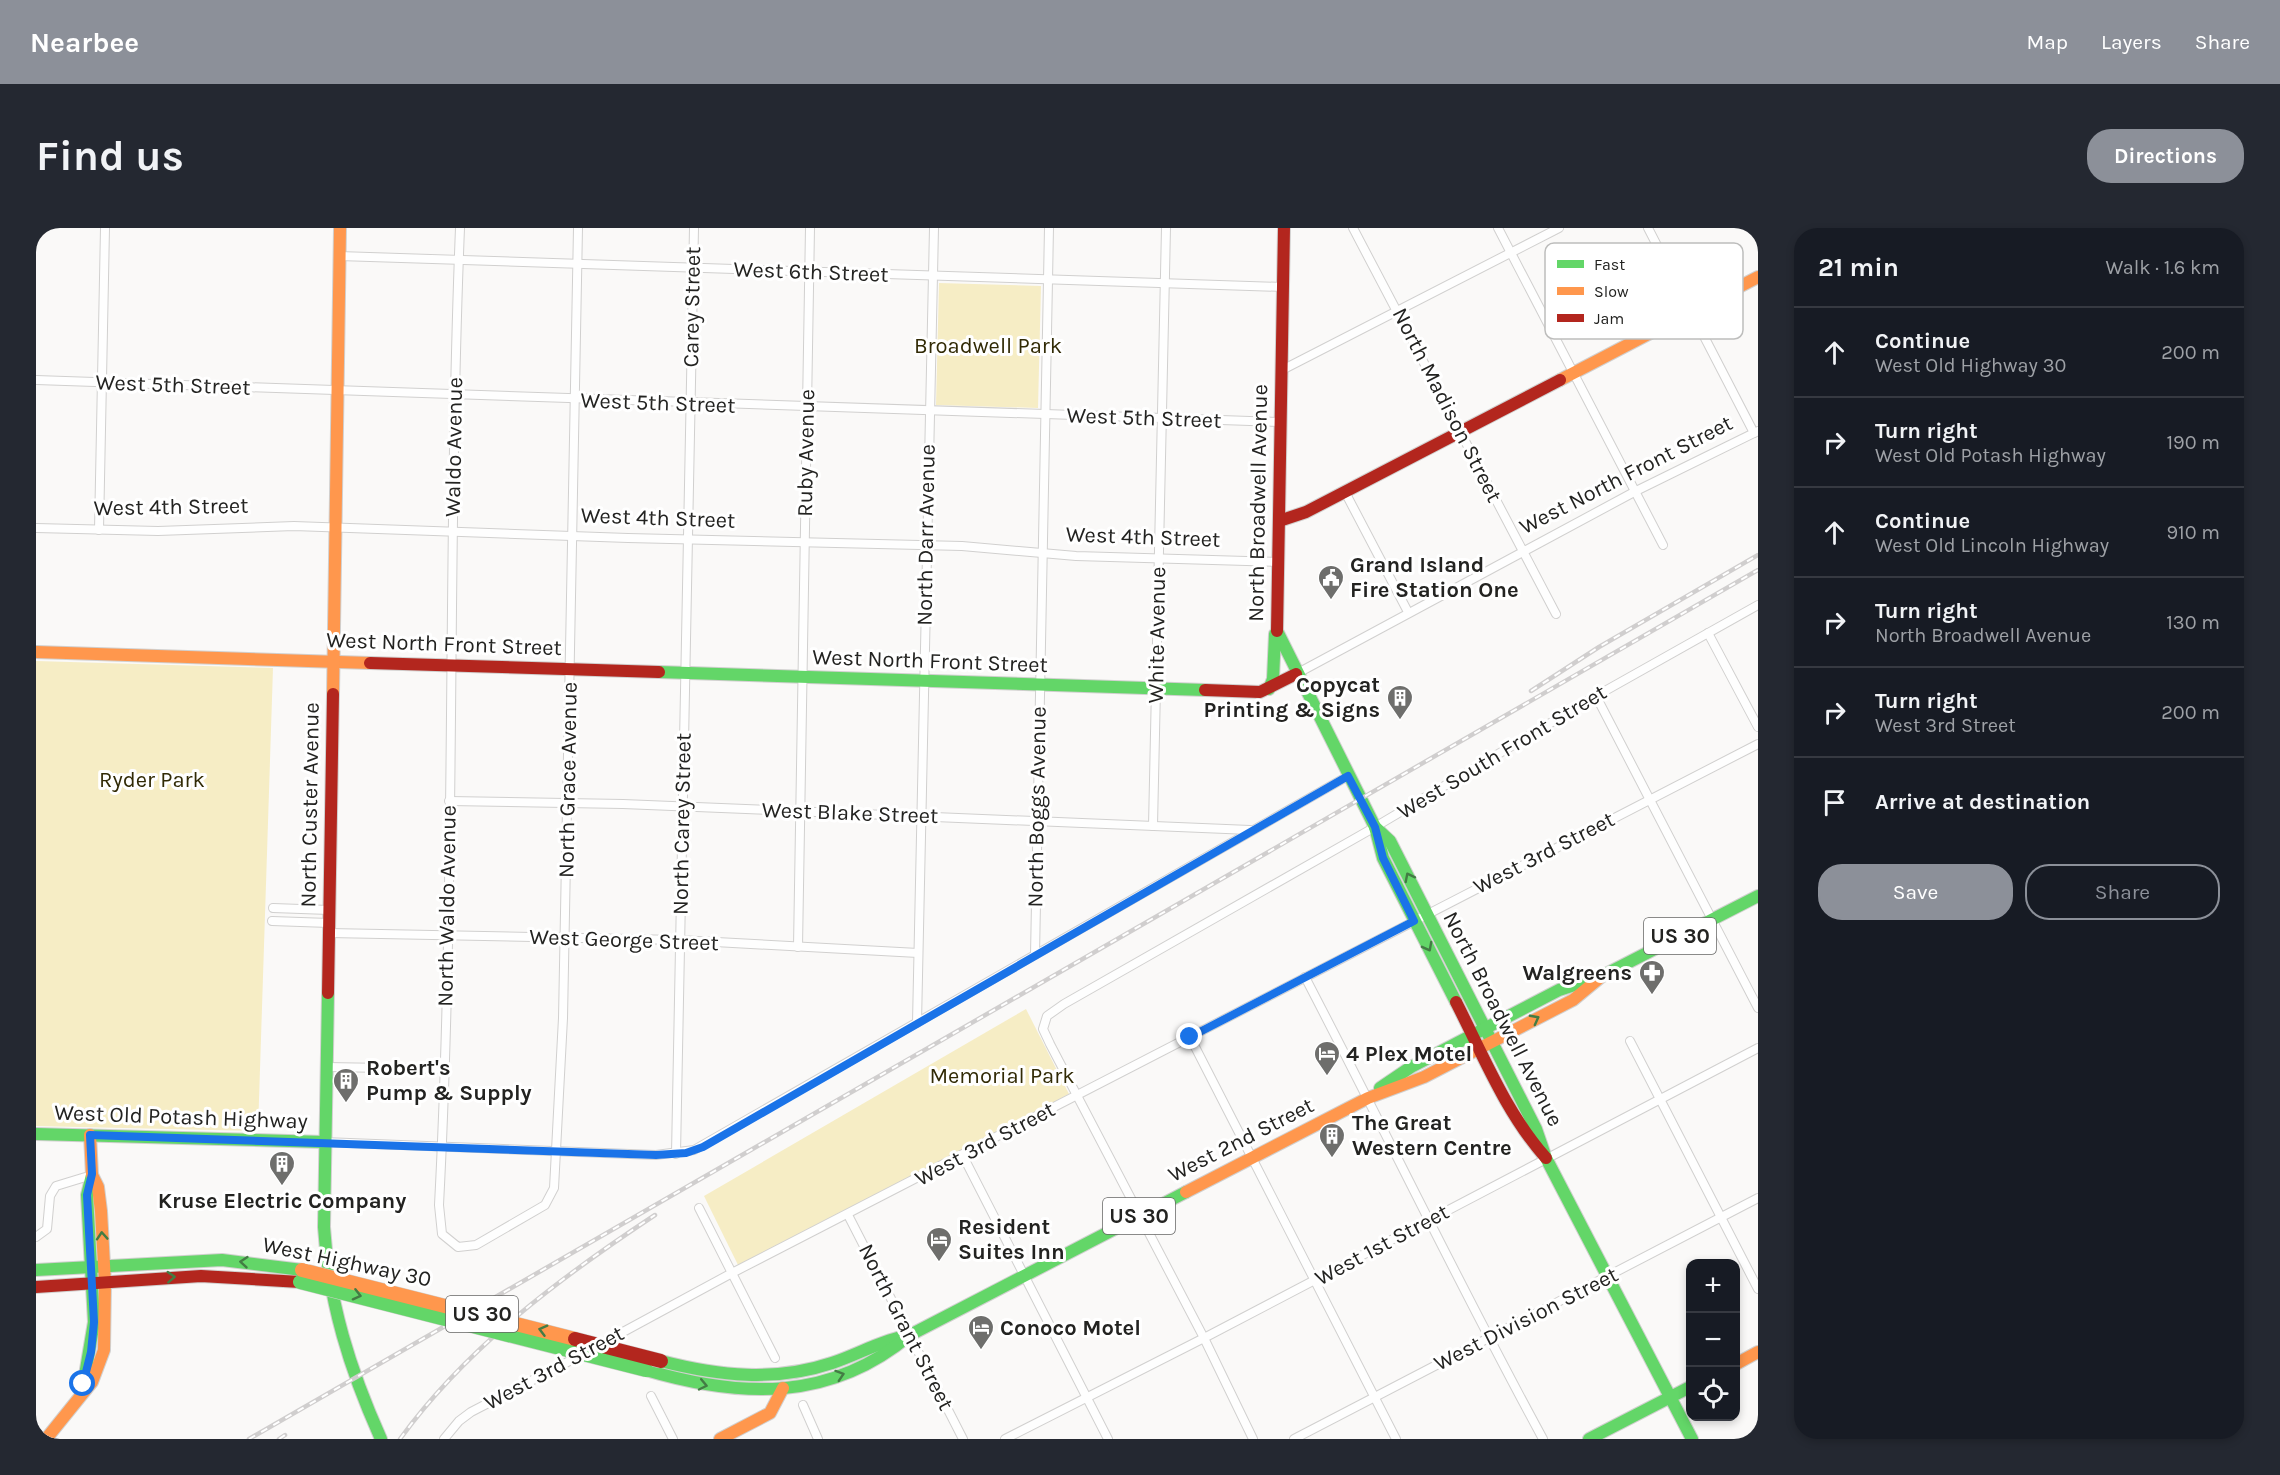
<!DOCTYPE html>
<html lang="en">
<head>
<meta charset="utf-8">
<style>
	body { margin:0; font-family:Karla,sans-serif; background:#242831; color:#f1f3f6 }
	.controls { position:absolute; right:18px; bottom:18px; display:grid; overflow:hidden; border-radius:12px; box-shadow:0 3px 9px #0003 }
	.controls button { width:54px; height:54px; display:grid; place-items:center; padding:0; border:0; border-bottom:2px solid #363941; background:#171b24; color:#f1f3f6; font:30px sans-serif }
	.stop { position:absolute; width:18px; height:18px; margin:-14px; border:4px solid #1a73e8; border-radius:50%; background:#fff }
	.stop.end { background:#1a73e8; border-color:#fff; box-shadow:0 2px 6px #0008 }
	.list { margin:0; padding:0; list-style:none }
	h2 { display:flex; justify-content:space-between; align-items:center; height:78px; margin:0; padding:0 24px; font-size:26px }
	h2 small { font-size:20px; font-weight:400; color:#9ea1a6 }
	.list li { display:grid; grid-template-columns:39px 1fr auto; gap:18px; align-items:center; box-sizing:border-box; height:90px; padding:0 24px; border-top:2px solid #363941 }
	.list b { display:block; font-size:22px; white-space:nowrap }
	.list p { margin:0; font-size:20px; white-space:nowrap; color:#9ea1a6 }
	.list em { font-size:20px; font-style:normal; color:#9ea1a6 }
	.actions { display:flex; gap:12px; padding:18px 24px }
	.actions a { flex:1; padding:14px 0; border:2px solid #8c9099; border-radius:24px; text-align:center; font-size:21px; color:#8c9099 }
	.actions .main { background:#8c9099; color:#fff }
	.icon { flex:none; width:33px; height:33px; fill:none; stroke:currentColor; stroke-width:2; stroke-linecap:round; stroke-linejoin:round }
	.map { position:relative; flex:none; width:1722px; height:1211px; overflow:hidden; border-radius:24px }
	header { display:flex; align-items:center; gap:36px; box-sizing:border-box; height:84px; padding:0 30px; background:#8c9099; color:#fff }
	header strong { font-size:28px }
	nav { display:flex; gap:33px; margin-inline-start:auto; font-size:21px }
	.intro { display:flex; align-items:center; justify-content:space-between; box-sizing:border-box; height:144px; padding:0 36px }
	h1 { margin:0; font-size:42px }
	.button { padding:15px 27px; border-radius:24px; background:#8c9099; color:#fff; font-size:21px; font-weight:700 }
	main { display:flex; gap:36px; padding:0 36px }
	aside { flex:1; background:#171b24; border-radius:24px; box-shadow:0 3px 9px #0003 }
	.map>svg:first-child { display:block }
	.green { fill:#f6edc5 }
	.lines { fill:none; stroke-linecap:round; stroke-linejoin:round }
	.street-casing { stroke:#d1d0cf; stroke-width:10 }
	.fast-casing { stroke:#d1d0cf; stroke-width:14 }
	.slow-casing { stroke:#d1d0cf; stroke-width:14 }
	.jam-casing { stroke:#d1d0cf; stroke-width:14 }
	.street { stroke:#fefefe; stroke-width:8 }
	.fast { stroke:#63d668; stroke-width:12 }
	.slow { stroke:#ff974d; stroke-width:12 }
	.jam { stroke:#b3261e; stroke-width:12 }
	.rail-casing { stroke:#d0cece; stroke-width:4.5 }
	.rail { stroke:#fff; stroke-width:2; stroke-dasharray:7; stroke-linecap:butt }
	.fast-bridge-casing { stroke:#d1d0cf; stroke-width:15; stroke-linecap:butt }
	.slow-bridge-casing { stroke:#d1d0cf; stroke-width:15; stroke-linecap:butt }
	.jam-bridge-casing { stroke:#d1d0cf; stroke-width:15; stroke-linecap:butt }
	.fast-bridge { stroke:#63d668; stroke-width:14 }
	.slow-bridge { stroke:#ff974d; stroke-width:14 }
	.jam-bridge { stroke:#b3261e; stroke-width:14 }
	.oneway { stroke:#437c44 }
	.route { stroke:#1a73e8; stroke-width:8 }
	.labels { text-anchor:middle; dominant-baseline:central; stroke-width:6; stroke-linejoin:round; paint-order:stroke }
	.shield { fill:#fff; stroke:#656564; stroke-width:1.5 }
	.shield-label { font-size:21px; font-weight:bold; fill:#232321 }
	.street-label { font-size:22px; fill:#232321; stroke:#fff }
	.park-label { font-size:22px; fill:#312a05; stroke:#fff }
	.poi-label { font-size:22px; font-weight:bold; fill:#232321; stroke:#fff; text-anchor:start }
	.key { fill:#fff; stroke:#bdbdbc; stroke-width:1.5 }
	.key-label { font-size:16px; fill:#232321 }
</style>
</head>
<body>
<header>
<strong>Nearbee</strong>
<nav><a>Map</a><a>Layers</a><a>Share</a></nav>
</header>
<div class="intro"><h1>Find us</h1><a class="button">Directions</a></div>
<main>
<div class="map">
<svg width="1722" height="1211" viewBox="0 0 1722 1211">
	<rect width="100%" height="100%" fill="#faf9f8"/>
	<g class="green">
		<path d="M903 55 1005 58 1002 180 900 177Z"/>
		<path d="M0 433 237 440 222 903 0 898Z"/>
		<path d="M990 781 1033 866 703 1039 668 968Z"/>
	</g>
	<g class="lines">
		<defs>
			<g id="street">
				<path d="M424 0C411 325 420 652 403 977L406 1006 422 1019 440 1017 509 977 518 960 527 790 542 0"/>
				<path d="M1317 0 1520 386"/>
				<path d="M1462 0 1627 317"/>
				<path d="M1612 0 1718 205"/>
				<path d="M303 28 1247 59"/>
				<path d="M1246 142 1523 0"/>
				<path d="M0 152 1245 194"/>
				<path d="M1309 264 1372 384"/>
				<path d="M0 300 122 303 258 298 592 310 926 318 1040 328 1242 334"/>
				<path d="M63 302 69 0"/>
				<path d="M1672 405 1722 499"/>
				<path d="M1260 446 1600 263 1722 203"/>
				<path d="M1560 468 1722 780"/>
				<path d="M413 573 587 576 1214 602"/>
				<path d="M1117 598 1130 0"/>
				<path d="M237 680 293 682"/>
				<path d="M236 693 293 695"/>
				<path d="M293 705 643 712 882 725"/>
				<path d="M762 719 774 0"/>
				<path d="M999 727 1013 0"/>
				<path d="M1269 749C1349 902 1424 1059 1507 1211"/>
				<path d="M881 795 898 0"/>
				<path d="M1154 809 1360 1211"/>
				<path d="M1594 813 1722 1061"/>
				<path d="M291 839 408 841"/>
				<path d="M288 914 620 927 658 922 1312 548"/>
				<path d="M640 926 658 0"/>
				<path d="M927 928 1072 1211"/>
				<path d="M663 980 739 1130"/>
				<path d="M812 987 927 1211"/>
				<path d="M0 1009 11 1001 14 968 20 958 56 947"/>
				<path d="M563 1117 696 1045 1722 516"/>
				<path d="M615 1168 637 1211"/>
				<path d="M767 1177 782 1211"/>
				<path d="M408 1211 423 1193 435 1184 547 1126"/>
				<path d="M969 1211 1168 1110 1722 820"/>
				<path d="M1217 1211 1168 1110 1014 816 1007 801 1011 788 1028 776 1339 599 1560 468 1722 377"/>
				<path d="M1258 1211 1722 970"/>
			</g>
			<g id="fast">
				<path d="M1241 403 1339 599 1347 630 1420 774"/>
				<path d="M623 444 1169 462"/>
				<path d="M1233 461 1237 451 1239 406"/>
				<path d="M1339 599 1354 613 1500 901 1510 930 1656 1211"/>
				<path d="M292 765 288 999C293 1075 314 1142 345 1211"/>
				<path d="M1344 860 1375 839 1523 762 1566 748 1722 668"/>
				<path d="M0 906 288 914"/>
				<path d="M0 1042 186 1032 266 1042"/>
				<path d="M625 1133C683 1148 739 1154 796 1135 823 1126 846 1112 874 1107"/>
				<path d="M610 1142C705 1170 794 1174 874 1107L1150 964"/>
				<path d="M46 1165 58 1094 51 967 56 947"/>
				<path d="M1553 1211 1654 1159"/>
			</g>
			<g id="slow">
				<path d="M1524 152 1722 49"/>
				<path d="M0 424 334 435"/>
				<path d="M297 466 304 0"/>
				<path d="M1150 964 1332 870 1388 849 1537 772 1566 748"/>
				<path d="M1700 1136 1722 1124"/>
				<path d="M10 1211 56 1154 68 1122 69 1054 65 983 62 959 56 947 54 907"/>
				<path d="M684 1211 734 1185 747 1160"/>
			</g>
			<g id="jam">
				<path d="M1243 293 1270 284 1524 152"/>
				<path d="M1241 403 1248 0"/>
				<path d="M334 435 623 444"/>
				<path d="M1169 462 1224 464 1260 446"/>
				<path d="M292 765 297 466"/>
				<path d="M1420 774C1447 827 1470 885 1510 930"/>
				<path d="M0 1059 165 1048 264 1054"/>
			</g>
		</defs>
		<use href="#street" class="street-casing"/>
		<use href="#fast" class="fast-casing"/>
		<use href="#slow" class="slow-casing"/>
		<use href="#jam" class="jam-casing"/>
		<use href="#street" class="street"/>
		<use href="#fast" class="fast"/>
		<use href="#slow" class="slow"/>
		<use href="#jam" class="jam"/>
		<defs>
			<g id="rail">
				<path d="M1495 463 1563 419 1722 327"/>
				<path d="M213 1211 1722 342"/>
				<path d="M243 1211 249 1207"/>
				<path d="M364 1211C431 1119 525 1049 619 987"/>
			</g>
		</defs>
		<use href="#rail" class="rail-casing"/>
		<use href="#rail" class="rail"/>
		<defs>
			<path id="fast-bridge" d="M264 1054 610 1142"/>
			<path id="slow-bridge" d="M266 1042 539 1111"/>
			<path id="jam-bridge" d="M539 1111 625 1133"/>
		</defs>
		<use href="#fast-bridge" class="fast-bridge-casing"/>
		<use href="#slow-bridge" class="slow-bridge-casing"/>
		<use href="#jam-bridge" class="jam-bridge-casing"/>
		<use href="#fast-bridge" class="fast-bridge"/>
		<use href="#slow-bridge" class="slow-bridge"/>
		<use href="#jam-bridge" class="jam-bridge"/>
	</g>
	<defs><path id="oneway-chevron" d="M-2-3.5L2.5 0L-2 3.5" fill="none" stroke-width="1.6" stroke-linecap="round" stroke-linejoin="round" transform="scale(1.5)"/></defs>
	<g class="oneway">
		<use href="#oneway-chevron" transform="translate(1373 649) rotate(-117)"/>
		<use href="#oneway-chevron" transform="translate(1392 719) rotate(62)"/>
		<use href="#oneway-chevron" transform="translate(1499 791) rotate(-28)"/>
		<use href="#oneway-chevron" transform="translate(66 1008) rotate(-94)"/>
		<use href="#oneway-chevron" transform="translate(208 1034) rotate(-175)"/>
		<use href="#oneway-chevron" transform="translate(135 1049) rotate(-3)"/>
		<use href="#oneway-chevron" transform="translate(321 1067) rotate(14)"/>
		<use href="#oneway-chevron" transform="translate(507 1102) rotate(-165)"/>
		<use href="#oneway-chevron" transform="translate(804 1147) rotate(-18)"/>
		<use href="#oneway-chevron" transform="translate(667 1157) rotate(12)"/>
	</g>
	<g class="lines">
		<path class="route" d="M47 1156 55 1124 58 1094 51 967 56 946 54 907 620 927 650 925 667 919 1312 548 1339 599 1347 630 1378 693 1154 809"/>
	</g>
	<defs>
		<symbol id="civic-pin" viewBox="-11 -11 22 30"><path d="M0 17L-7.5 6A9.5 9.5 0 1 1 7.5 6Z" fill="#6e6e6c" stroke="#fff"/><path d="M-.6-6.5H3V-4.5H.6V-3L4-1V1h2V6H-6V1h2V-1L-.6-3ZM-1.2 2.5V6h2.4V2.5Z" fill="#fff"/></symbol>
		<symbol id="building-pin" viewBox="-11 -11 22 30"><path d="M0 17L-7.5 6A9.5 9.5 0 1 1 7.5 6Z" fill="#6e6e6c" stroke="#fff"/><path d="M-4-6H4V6H1V3H-1V6H-4ZM-2.5-4.3h1.7v1.8h-1.7ZM.8-4.3h1.7v1.8H.8ZM-2.5-1h1.7V.8h-1.7ZM.8-1h1.7V.8H.8Z" fill="#fff"/></symbol>
		<symbol id="pharmacy-pin" viewBox="-11 -11 22 30"><path d="M0 17L-7.5 6A9.5 9.5 0 1 1 7.5 6Z" fill="#6e6e6c" stroke="#fff"/><path d="M-2-6h4v4h4v4h-4v4h-4v-4h-4v-4h4Z" fill="#fff"/></symbol>
		<symbol id="hotel-pin" viewBox="-11 -11 22 30"><path d="M0 17L-7.5 6A9.5 9.5 0 1 1 7.5 6Z" fill="#6e6e6c" stroke="#fff"/><path d="M-6-4.5h1.5V1H6V5H4.5V3h-9V5H-6ZM-4 0a1.8 1.8 0 1 1 3.6 0ZM.5 0V-2.5h3Q6-2.5 6 0Z" fill="#fff"/></symbol>
	</defs>
	<g fill-rule="evenodd">
		<use href="#civic-pin" x="1280" y="335" width="30" height="40"/>
		<use href="#building-pin" x="1349" y="455" width="30" height="40"/>
		<use href="#pharmacy-pin" x="1601" y="730" width="30" height="40"/>
		<use href="#hotel-pin" x="1276" y="811" width="30" height="40"/>
		<use href="#building-pin" x="295" y="838" width="30" height="40"/>
		<use href="#building-pin" x="1281" y="893" width="30" height="40"/>
		<use href="#building-pin" x="231" y="921" width="30" height="40"/>
		<use href="#hotel-pin" x="888" y="997" width="30" height="40"/>
		<use href="#hotel-pin" x="930" y="1085" width="30" height="40"/>
	</g>
	<g class="labels">
		<g class="shield">
			<rect x="1608" y="690" width="72" height="36" rx="4.5"/>
			<rect x="1067" y="970" width="72" height="36" rx="4.5"/>
			<rect x="410" y="1068" width="72" height="36" rx="4.5"/>
		</g>
		<g class="shield-label">
			<text x="1644" y="708">US 30</text>
			<text x="1103" y="988">US 30</text>
			<text x="446" y="1086">US 30</text>
		</g>
		<g class="street-label">
			<text transform="translate(775 44) rotate(2)">West 6th Street</text>
			<text transform="translate(656 79) rotate(-89)">Carey Street</text>
			<text transform="translate(137 157) rotate(2)">West 5th Street</text>
			<text transform="translate(622 175) rotate(2)">West 5th Street</text>
			<text transform="translate(1411 177) rotate(63)">North Madison Street</text>
			<text transform="translate(1108 190) rotate(2)">West 5th Street</text>
			<text transform="translate(418 219) rotate(-89)">Waldo Avenue</text>
			<text transform="translate(770 225) rotate(-89)">Ruby Avenue</text>
			<text transform="translate(1590 247) rotate(-27)">West North Front Street</text>
			<text transform="translate(1222 275) rotate(-89)">North Broadwell Avenue</text>
			<text transform="translate(135 279) rotate(-1)">West 4th Street</text>
			<text transform="translate(622 290) rotate(2)">West 4th Street</text>
			<text transform="translate(890 307) rotate(-89)">North Darr Avenue</text>
			<text transform="translate(1107 309) rotate(2)">West 4th Street</text>
			<text transform="translate(1121 407) rotate(-89)">White Avenue</text>
			<text transform="translate(408 416) rotate(2)">West North Front Street</text>
			<text transform="translate(894 433) rotate(2)">West North Front Street</text>
			<text transform="translate(1466 524) rotate(-31)">West South Front Street</text>
			<text transform="translate(532 552) rotate(-89)">North Grace Avenue</text>
			<text transform="translate(274 577) rotate(-89)">North Custer Avenue</text>
			<text transform="translate(1001 579) rotate(-89)">North Boggs Avenue</text>
			<text transform="translate(814 585) rotate(2)">West Blake Street</text>
			<text transform="translate(646 596) rotate(-89)">North Carey Street</text>
			<text transform="translate(1508 625) rotate(-27)">West 3rd Street</text>
			<text transform="translate(411 678) rotate(-89)">North Waldo Avenue</text>
			<text transform="translate(588 712) rotate(2)">West George Street</text>
			<text transform="translate(1467 791) rotate(63)">North Broadwell Avenue</text>
			<text transform="translate(145 889) rotate(2)">West Old Potash Highway</text>
			<text transform="translate(1205 912) rotate(-27)">West 2nd Street</text>
			<text transform="translate(949 916) rotate(-28)">West 3rd Street</text>
			<text transform="translate(1346 1017) rotate(-28)">West 1st Street</text>
			<text transform="translate(311 1034) rotate(12)">West Highway 30</text>
			<text transform="translate(1490 1091) rotate(-27)">West Division Street</text>
			<text transform="translate(870 1099) rotate(63)">North Grant Street</text>
			<text transform="translate(518 1140) rotate(-28)">West 3rd Street</text>
		</g>
		<g class="park-label">
			<text x="952" y="118">Broadwell Park</text>
			<text x="116" y="552">Ryder Park</text>
			<text x="966" y="848">Memorial Park</text>
		</g>
		<g class="poi-label">
			<text x="1314" y="337">Grand Island<tspan x="1314" dy="25">Fire Station One</tspan></text>
			<text x="1344" y="457" text-anchor="end">Copycat<tspan x="1344" dy="25">Printing &amp; Signs</tspan></text>
			<text x="1596" y="745" text-anchor="end">Walgreens</text>
			<text x="1310" y="826">4 Plex Motel</text>
			<text x="330" y="840">Robert's<tspan x="330" dy="25">Pump &amp; Supply</tspan></text>
			<text x="1316" y="895">The Great<tspan x="1316" dy="25">Western Centre</tspan></text>
			<text x="246" y="973" text-anchor="middle">Kruse Electric Company</text>
			<text x="922" y="999">Resident<tspan x="922" dy="25">Suites Inn</tspan></text>
			<text x="964" y="1100">Conoco Motel</text>
		</g>
	</g>
	<rect x="1509" y="15" width="198" height="96" rx="9" class="key"/>
	<rect x="1521" y="32" width="27" height="8" fill="#63d668"/>
	<rect x="1521" y="59" width="27" height="8" fill="#ff974d"/>
	<rect x="1521" y="86" width="27" height="8" fill="#b3261e"/>
	<g class="key-label">
		<text x="1558" y="42">Fast</text>
		<text x="1558" y="69">Slow</text>
		<text x="1558" y="96">Jam</text>
	</g>
</svg>
<div class="controls">
<button>+</button>
<button>−</button>
<button><svg class="icon" aria-label="locate" viewBox="0 0 24 24"><circle cx="12" cy="12" r="6"/><path d="M12 2v4M12 18v4M2 12h4M18 12h4"/></svg></button>
</div>
<div class="stop" style="left:47px;top:1156px"></div>
<div class="stop end" style="left:1154px;top:809px"></div>
</div>
<aside>
<h2>21 min<small>Walk · 1.6 km</small></h2>
<ul class="list">
<li><svg class="icon" aria-label="ahead" viewBox="0 0 24 24"><path d="M12 20V5M6 11l6-6 6 6"/></svg><div><b>Continue</b><p>West Old Highway 30</p></div><em>200 m</em></li>
<li><svg class="icon" aria-label="right" viewBox="0 0 24 24"><path d="M7 20v-9h11M14 6l5 5-5 5"/></svg><div><b>Turn right</b><p>West Old Potash Highway</p></div><em>190 m</em></li>
<li><svg class="icon" aria-label="ahead" viewBox="0 0 24 24"><path d="M12 20V5M6 11l6-6 6 6"/></svg><div><b>Continue</b><p>West Old Lincoln Highway</p></div><em>910 m</em></li>
<li><svg class="icon" aria-label="right" viewBox="0 0 24 24"><path d="M7 20v-9h11M14 6l5 5-5 5"/></svg><div><b>Turn right</b><p>North Broadwell Avenue</p></div><em>130 m</em></li>
<li><svg class="icon" aria-label="right" viewBox="0 0 24 24"><path d="M7 20v-9h11M14 6l5 5-5 5"/></svg><div><b>Turn right</b><p>West 3rd Street</p></div><em>200 m</em></li>
<li><svg class="icon" aria-label="arrive" viewBox="0 0 24 24"><path d="M6 21V4h12l-3 4 3 4H6"/></svg><div><b>Arrive at destination</b></div></li>
</ul>
<div class="actions"><a class="main">Save</a><a>Share</a></div>
</aside>
</main>
</body>
</html>
